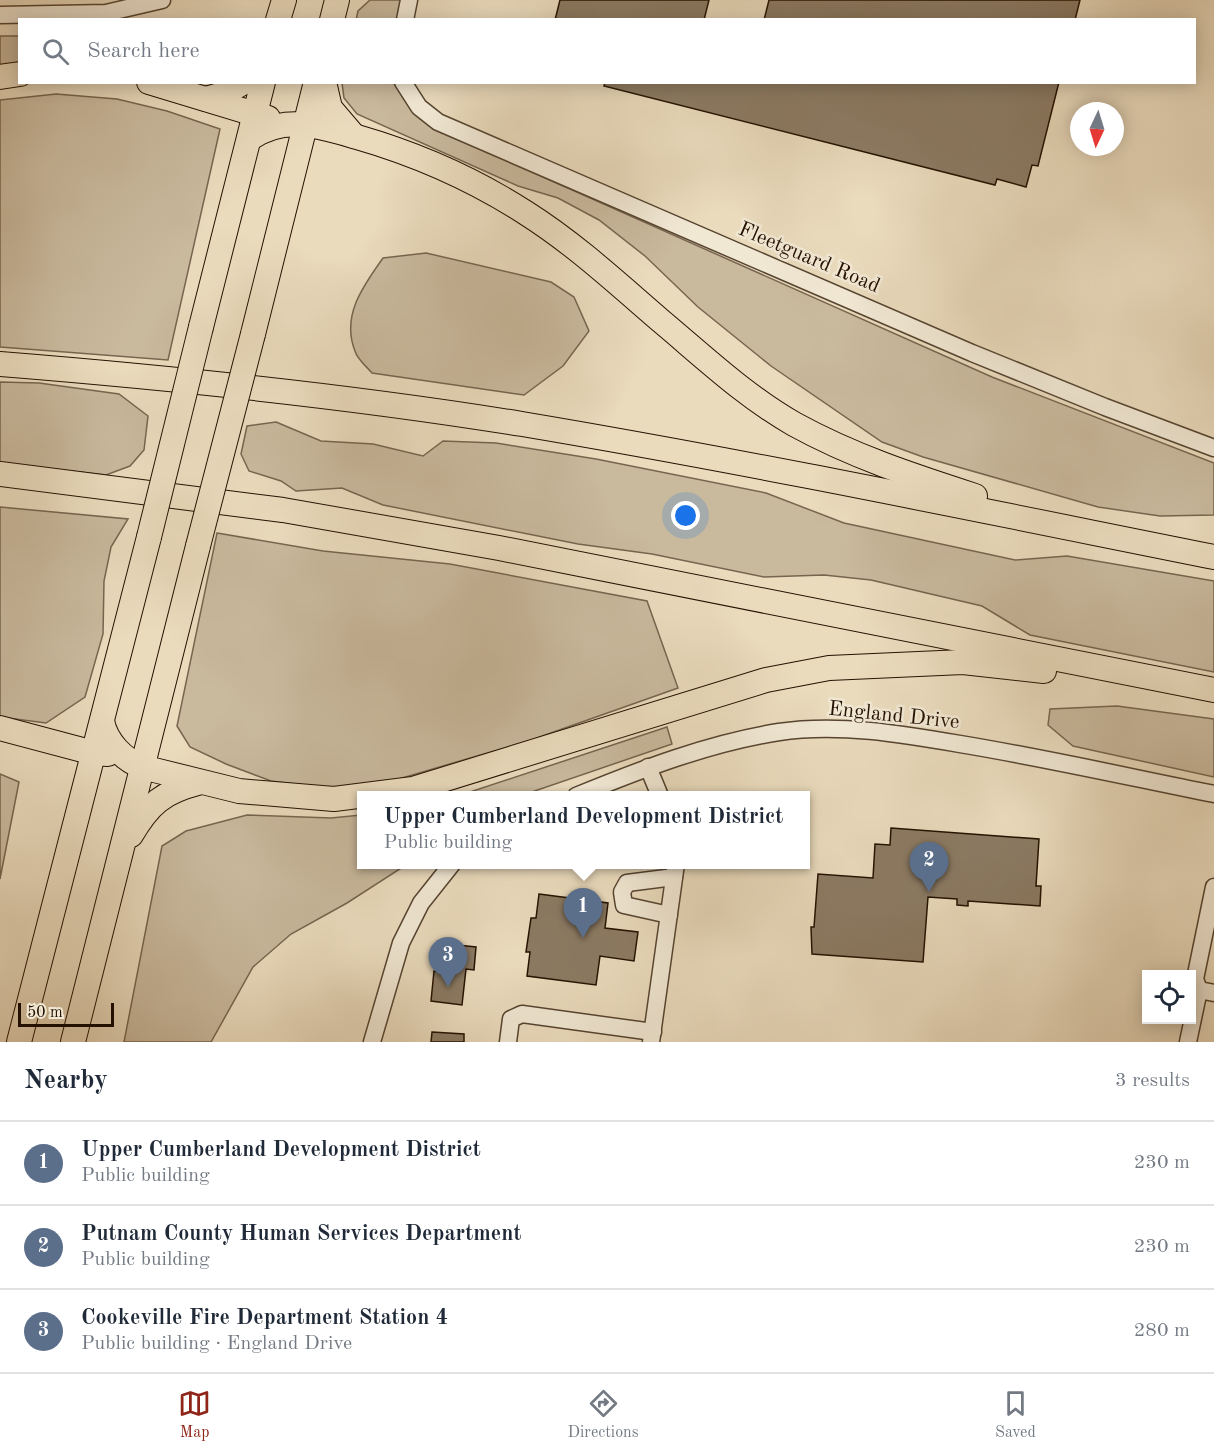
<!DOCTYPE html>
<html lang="en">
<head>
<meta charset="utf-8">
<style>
	body { margin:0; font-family:"Old Standard TT",serif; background:#f6f6f7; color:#1f2937 }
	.controls { position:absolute; right:18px; bottom:18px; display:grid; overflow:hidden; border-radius:0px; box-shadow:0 3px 15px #0003 }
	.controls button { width:54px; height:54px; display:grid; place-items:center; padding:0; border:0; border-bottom:2px solid #e0e1e3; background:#fff; color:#1f2937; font:30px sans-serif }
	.compass { position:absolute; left:1070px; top:102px; width:54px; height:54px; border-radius:50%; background:#fff; box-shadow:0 3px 15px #0003; rotate:184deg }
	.scale { position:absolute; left:18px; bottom:15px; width:96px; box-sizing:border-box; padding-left:6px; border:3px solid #251101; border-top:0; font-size:16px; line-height:21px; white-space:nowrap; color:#251101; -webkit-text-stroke:4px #f1e8d4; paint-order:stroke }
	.you { position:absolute; left:686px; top:516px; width:21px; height:21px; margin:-15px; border:4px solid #fff; border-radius:50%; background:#1a73e8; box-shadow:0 0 0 9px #1a73e833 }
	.badge { display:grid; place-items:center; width:39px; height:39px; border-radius:50%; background:#8f2418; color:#fff; font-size:20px; font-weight:700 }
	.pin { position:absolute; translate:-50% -50px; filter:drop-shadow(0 2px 3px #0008) }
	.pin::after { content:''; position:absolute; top:32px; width:21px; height:18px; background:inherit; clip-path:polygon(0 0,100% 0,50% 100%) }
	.popup { position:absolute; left:357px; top:791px; width:453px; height:78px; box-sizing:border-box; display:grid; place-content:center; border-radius:0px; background:#fff; filter:drop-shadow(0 2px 4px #0005); font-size:20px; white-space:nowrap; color:#747a83 }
	.popup b { font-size:22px; color:#1f2937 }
	.popup::after { content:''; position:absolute; left:50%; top:100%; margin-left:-12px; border:12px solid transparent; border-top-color:#fff }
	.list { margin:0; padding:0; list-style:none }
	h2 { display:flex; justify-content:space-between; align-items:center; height:78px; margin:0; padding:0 24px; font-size:26px }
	h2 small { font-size:20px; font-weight:400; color:#747a83 }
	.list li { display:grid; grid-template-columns:39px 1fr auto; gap:18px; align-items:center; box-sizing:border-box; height:84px; padding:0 24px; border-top:2px solid #e0e1e3 }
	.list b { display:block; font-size:22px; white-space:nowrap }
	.list p { margin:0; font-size:20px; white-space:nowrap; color:#747a83 }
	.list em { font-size:20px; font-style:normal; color:#747a83 }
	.icon { flex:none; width:33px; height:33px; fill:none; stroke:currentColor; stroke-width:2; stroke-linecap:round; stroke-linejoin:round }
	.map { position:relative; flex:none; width:1214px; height:1042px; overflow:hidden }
	.search { position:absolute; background:#fff; box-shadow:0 3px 15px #0003; left:18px; right:18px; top:18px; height:66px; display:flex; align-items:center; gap:15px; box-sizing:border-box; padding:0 21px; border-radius:0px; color:#747a83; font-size:22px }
	.sheet { height:330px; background:#fff }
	nav { display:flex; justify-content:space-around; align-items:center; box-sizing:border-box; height:84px; border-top:2px solid #e0e1e3; background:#fff; font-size:16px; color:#747a83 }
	nav a { display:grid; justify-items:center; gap:3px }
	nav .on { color:#8f2418 }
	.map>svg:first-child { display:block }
	.green { fill:#c9b99d; stroke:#77654f; stroke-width:1.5 }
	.building { fill:#8b7a63; stroke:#251101; stroke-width:1.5 }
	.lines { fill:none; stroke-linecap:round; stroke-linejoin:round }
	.minor-casing { stroke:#564430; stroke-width:19 }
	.highway-casing { stroke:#251101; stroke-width:26 }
	.minor { stroke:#f1e8d4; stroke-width:16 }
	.highway { stroke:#eadbbd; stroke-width:24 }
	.highway-bridge-casing { stroke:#251101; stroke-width:26; stroke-linecap:butt }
	.highway-bridge { stroke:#eadbbd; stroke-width:24 }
	.labels { text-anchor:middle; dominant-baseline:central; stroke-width:5; stroke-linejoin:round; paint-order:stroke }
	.street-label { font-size:21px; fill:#251101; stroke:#f1e8d4 }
</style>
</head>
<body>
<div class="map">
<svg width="1214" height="1042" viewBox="0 0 1214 1042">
	<rect width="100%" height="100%" fill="#eadbbd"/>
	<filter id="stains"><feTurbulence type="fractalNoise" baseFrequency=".00333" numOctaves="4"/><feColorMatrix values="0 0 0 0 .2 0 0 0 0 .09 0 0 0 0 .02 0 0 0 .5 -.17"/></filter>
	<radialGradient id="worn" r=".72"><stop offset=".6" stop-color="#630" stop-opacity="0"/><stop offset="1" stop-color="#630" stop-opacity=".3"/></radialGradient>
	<g class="green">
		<path d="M370 0H401L397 19 356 20 358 11Z"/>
		<path d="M0 36H19V64L0 66Z"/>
		<path d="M342 83H394C415 116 434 127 469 144L992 377 1214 463V515L1160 516 1098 507 923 457 882 442 771 366 698 307 645 256 599 220 558 198 518 186 357 114 344 98Z"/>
		<path d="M56 94 117 99 167 111 220 129 168 360 0 347V100Z"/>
		<path d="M426 253 551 282 574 297 589 331 563 366 524 395 372 373C367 367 357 359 355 351 341 316 363 286 383 258Z"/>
		<path d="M0 382 39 383 119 394 148 416 144 450 130 466 106 475 0 463Z"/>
		<path d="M276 422 321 441 373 444 423 456 443 441 496 443 596 459 766 493 844 523 1015 560 1067 556 1214 581V672L1030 635 982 606 871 580 824 575 764 577 652 554 578 544 383 505 342 488 296 491 281 481 249 471 241 454 247 426Z"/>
		<path d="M0 507 128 519 111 547 104 581 103 634 85 697 46 723 0 717Z"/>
		<path d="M217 533 323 551 450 564 647 601 678 688 531 740 392 781 328 788 271 781 226 764 190 747 177 726Z"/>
		<path d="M1117 706 1214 719V777L1073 746 1048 725 1050 709Z"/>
		<path d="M667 727 672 744 523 795H461Z"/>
		<path d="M0 774 19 782 0 879Z"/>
		<path d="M247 815 331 818 361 815V864L406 865 347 903 291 934 253 967 211 1042H124L162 846 186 831Z"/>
	</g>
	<g class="building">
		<path d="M560 0H709L704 20H555Z"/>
		<path d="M769 0H1080L1075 20H764Z"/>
		<path d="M605 82H1059L1038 166 1032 165 1026 187 997 179 995 185 604 86Z"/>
		<path d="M891 828 1039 839 1036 886H1041L1040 906 968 901V906L957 905V899L928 897 923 962 812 954 811 927H814L818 874 873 878 875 844 890 845Z"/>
		<path d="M539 894 608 903 605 928 638 932 634 961 600 956 596 985 527 976 530 952H526L531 918H536Z"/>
		<path d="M447 944 476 947 474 970 466 969 462 1005 431 1001 434 971 443 972Z"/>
		<path d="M432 1032 464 1034V1042H431Z"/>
	</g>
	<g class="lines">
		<defs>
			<g id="minor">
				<path d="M0 15 106 13 162 0"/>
				<path d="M405 20 409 0"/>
				<path d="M403 82 419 107 438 122 972 353 1105 407 1214 448"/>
				<path d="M648 767 660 796"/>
				<path d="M576 796C642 769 709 743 779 732 838 723 902 734 960 744 1045 758 1129 777 1214 794"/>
				<path d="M669 915 624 905 622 892 627 883 674 877"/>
				<path d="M1199 990 1195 979 1214 887"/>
				<path d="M372 1042 401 943 421 903 452 864"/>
				<path d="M508 1042 511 1019 522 1014 653 1032"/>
				<path d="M651 1042 676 864"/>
				<path d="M1188 1042 1199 990 1214 993"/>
			</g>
			<g id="highway">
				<path d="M278 20 284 0"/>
				<path d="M332 20 337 0"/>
				<path d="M0 77 20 74"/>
				<path d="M149 82 268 118"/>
				<path d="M324 82 330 108 353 135"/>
				<path d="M206 99 223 94 244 82"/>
				<path d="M249 139C284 114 319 126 357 137 416 154 475 180 526 213 575 244 618 284 661 321 704 357 745 396 794 424 852 456 913 476 975 496"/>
				<path d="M201 327 263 82"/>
				<path d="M253 334 316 82"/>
				<path d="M0 364C174 378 349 396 522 424 754 463 984 511 1214 557"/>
				<path d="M0 474 283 510 499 548 1214 690"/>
				<path d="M102 721C106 742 123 759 142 767L239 791 334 799 413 789 766 680 829 668 963 662 1044 671"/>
				<path d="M0 728 94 753 108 754"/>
				<path d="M131 835C149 804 163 792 198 783"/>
				<path d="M19 1042 149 537"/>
				<path d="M73 1042 198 546"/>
			</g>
		</defs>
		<use href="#minor" class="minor-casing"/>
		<use href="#highway" class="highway-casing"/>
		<use href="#minor" class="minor"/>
		<use href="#highway" class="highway"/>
		<defs>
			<g id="highway-bridge">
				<path d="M149 537 201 327"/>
				<path d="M198 546 253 334"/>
			</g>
		</defs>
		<use href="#highway-bridge" class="highway-bridge-casing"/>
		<use href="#highway-bridge" class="highway-bridge"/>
	</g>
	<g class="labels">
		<g class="street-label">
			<text transform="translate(809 258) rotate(23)">Fleetguard Road</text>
			<text transform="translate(894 716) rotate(6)">England Drive</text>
		</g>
	</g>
	<rect width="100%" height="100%" filter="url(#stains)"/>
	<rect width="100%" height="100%" fill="url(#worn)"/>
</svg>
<div class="controls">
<button><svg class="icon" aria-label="locate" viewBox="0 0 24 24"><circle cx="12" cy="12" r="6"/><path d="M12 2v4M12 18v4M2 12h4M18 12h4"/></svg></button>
</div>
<svg class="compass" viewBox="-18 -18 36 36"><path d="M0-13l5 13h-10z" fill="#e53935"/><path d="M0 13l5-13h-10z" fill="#747a83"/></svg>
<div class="scale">50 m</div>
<div class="you"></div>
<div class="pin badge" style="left:583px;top:938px;background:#5c6f8a">1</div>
<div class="popup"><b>Upper Cumberland Development District</b>Public building</div>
<div class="pin badge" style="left:929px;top:892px;background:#5c6f8a">2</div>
<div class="pin badge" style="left:448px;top:987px;background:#5c6f8a">3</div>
<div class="search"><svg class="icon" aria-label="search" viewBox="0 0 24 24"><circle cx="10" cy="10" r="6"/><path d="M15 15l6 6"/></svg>Search here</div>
</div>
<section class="sheet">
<h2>Nearby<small>3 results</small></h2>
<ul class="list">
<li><span class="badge" style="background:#5c6f8a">1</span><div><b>Upper Cumberland Development District</b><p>Public building</p></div><em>230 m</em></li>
<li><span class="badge" style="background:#5c6f8a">2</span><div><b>Putnam County Human Services Department</b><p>Public building</p></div><em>230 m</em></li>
<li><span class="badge" style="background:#5c6f8a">3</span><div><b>Cookeville Fire Department Station 4</b><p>Public building · England Drive</p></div><em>280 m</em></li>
</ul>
</section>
<nav>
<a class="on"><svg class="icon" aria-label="map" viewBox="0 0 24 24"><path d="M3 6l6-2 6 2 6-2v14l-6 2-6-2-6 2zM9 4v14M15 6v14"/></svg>Map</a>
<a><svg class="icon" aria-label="directions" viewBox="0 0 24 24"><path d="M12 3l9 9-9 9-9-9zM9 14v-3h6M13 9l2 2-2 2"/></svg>Directions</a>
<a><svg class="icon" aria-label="saved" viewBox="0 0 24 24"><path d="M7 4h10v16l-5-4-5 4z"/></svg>Saved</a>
</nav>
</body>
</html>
